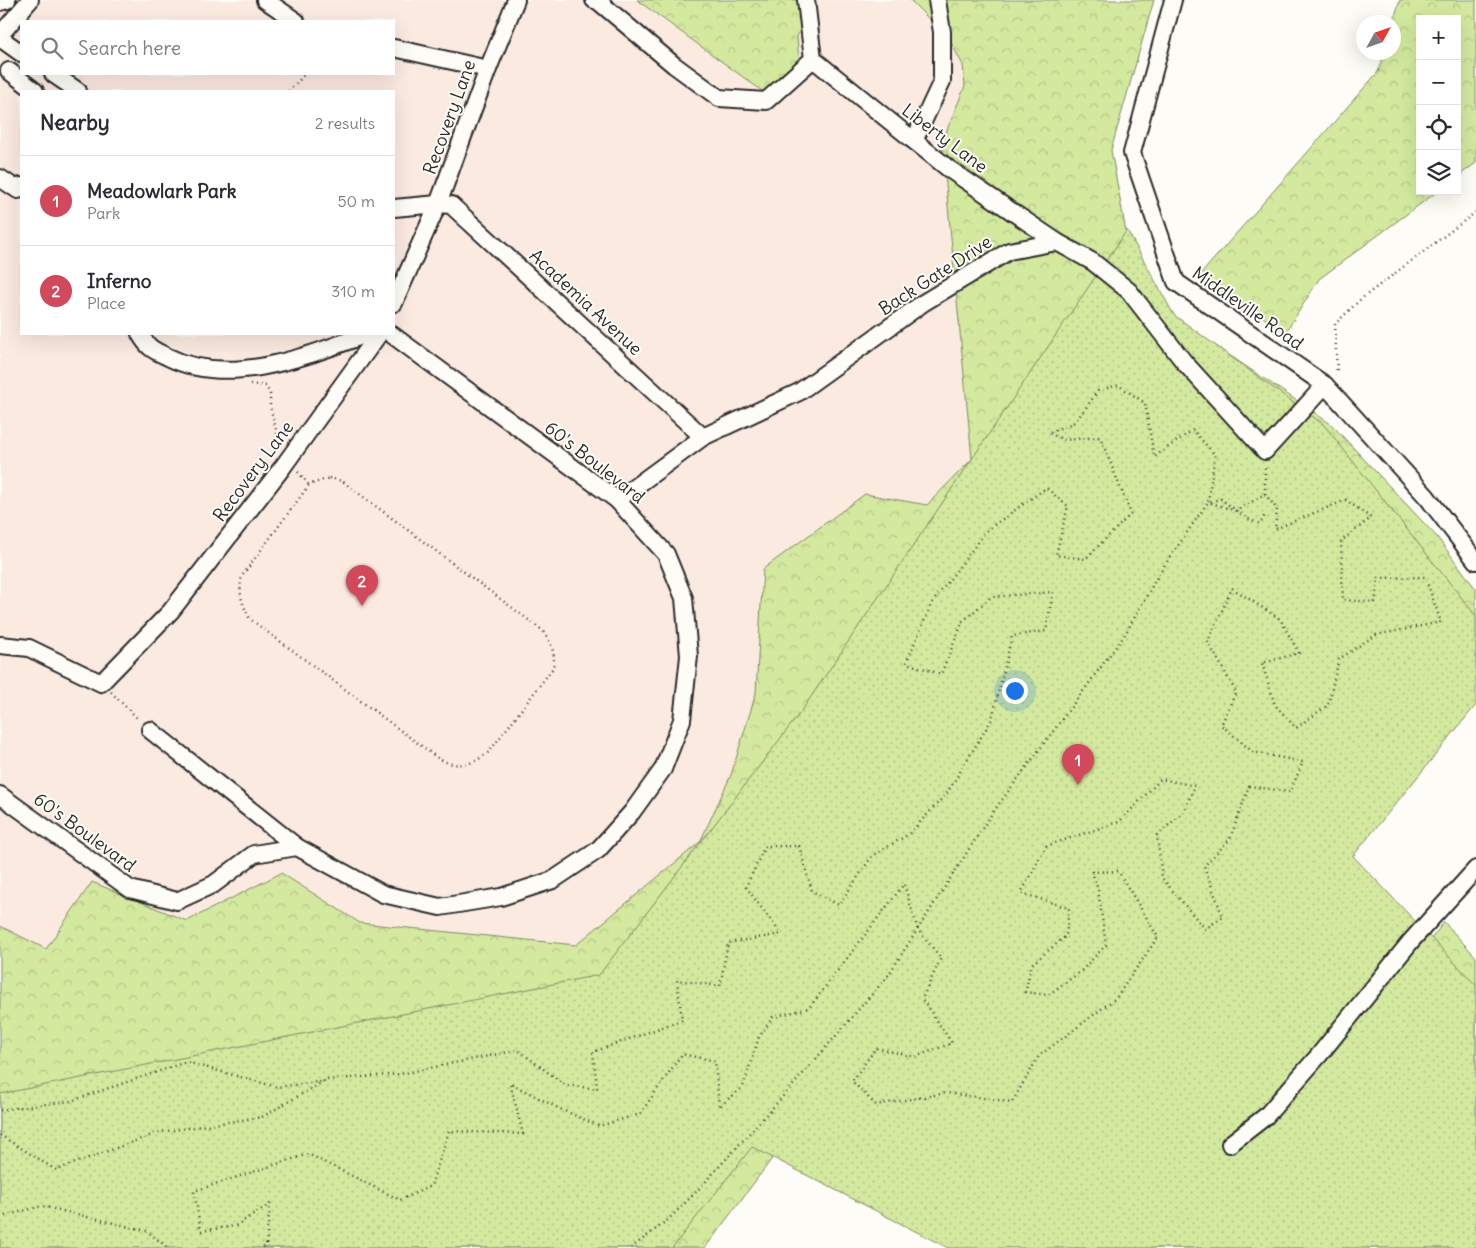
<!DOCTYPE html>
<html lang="en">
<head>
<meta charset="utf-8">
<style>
	body { margin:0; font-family:Delius,sans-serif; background:#f7f7f7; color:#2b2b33 }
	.controls { position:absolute; right:15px; top:15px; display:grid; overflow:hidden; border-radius:0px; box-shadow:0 5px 20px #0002 }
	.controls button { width:45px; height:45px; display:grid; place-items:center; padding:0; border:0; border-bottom:1px solid #e1e1e2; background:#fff; color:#2b2b33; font:25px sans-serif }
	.compass { position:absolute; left:1356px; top:15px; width:45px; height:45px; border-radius:50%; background:#fff; box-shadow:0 5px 20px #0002; rotate:50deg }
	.you { position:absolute; left:1014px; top:690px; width:18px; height:18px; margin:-12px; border:4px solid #fff; border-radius:50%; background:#1a73e8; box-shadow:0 0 0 8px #1a73e833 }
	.badge { display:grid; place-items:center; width:32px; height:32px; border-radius:50%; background:#d1495b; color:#fff; font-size:16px; font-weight:700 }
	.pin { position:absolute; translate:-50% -41px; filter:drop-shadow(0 1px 2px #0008) }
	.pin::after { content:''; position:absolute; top:26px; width:18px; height:15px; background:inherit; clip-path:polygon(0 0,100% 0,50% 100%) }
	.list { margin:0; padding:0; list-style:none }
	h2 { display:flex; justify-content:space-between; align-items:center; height:65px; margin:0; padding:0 20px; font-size:21px }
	h2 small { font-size:16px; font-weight:400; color:#7c7c81 }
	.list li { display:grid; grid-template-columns:32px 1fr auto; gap:15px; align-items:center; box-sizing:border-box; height:90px; padding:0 20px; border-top:1px solid #e1e1e2 }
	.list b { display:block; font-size:19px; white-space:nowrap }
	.list p { margin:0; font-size:16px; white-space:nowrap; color:#7c7c81 }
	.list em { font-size:16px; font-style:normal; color:#7c7c81 }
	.icon { flex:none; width:28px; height:28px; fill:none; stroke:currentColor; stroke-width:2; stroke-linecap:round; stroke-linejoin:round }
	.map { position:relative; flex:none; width:1476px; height:1248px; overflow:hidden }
	.search { position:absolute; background:#fff; box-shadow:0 5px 20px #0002; left:20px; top:20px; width:375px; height:55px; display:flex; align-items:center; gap:12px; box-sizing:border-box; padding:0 18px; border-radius:0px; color:#7c7c81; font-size:19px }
	.panel { position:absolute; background:#fff; box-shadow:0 5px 20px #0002; left:20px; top:90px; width:375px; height:245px; border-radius:0px }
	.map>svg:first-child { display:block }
	.built { fill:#fbeae0; fill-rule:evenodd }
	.forest { fill:url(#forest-crowns); stroke:#7e8a64 }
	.park { fill:url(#park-dots); stroke:#7e8a64 }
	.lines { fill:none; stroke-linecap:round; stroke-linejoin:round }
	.minor-casing { stroke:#2b2b2b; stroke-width:20 }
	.path { stroke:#2b2b2b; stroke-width:2.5; stroke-dasharray:1 4; stroke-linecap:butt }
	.minor { stroke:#fdfcf7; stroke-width:16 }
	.labels { text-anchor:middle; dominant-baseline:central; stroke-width:4; stroke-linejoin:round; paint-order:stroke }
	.street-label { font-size:18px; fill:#2b2b2b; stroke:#fdfcf7 }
</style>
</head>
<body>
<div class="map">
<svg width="1476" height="1248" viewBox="0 0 1476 1248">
	<defs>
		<pattern id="forest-crowns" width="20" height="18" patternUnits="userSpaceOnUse" patternTransform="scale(1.25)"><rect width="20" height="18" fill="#d2e99e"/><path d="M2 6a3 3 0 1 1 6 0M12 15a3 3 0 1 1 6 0" fill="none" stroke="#b4c888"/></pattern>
		<pattern id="park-dots" width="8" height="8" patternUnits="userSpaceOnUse" patternTransform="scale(1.25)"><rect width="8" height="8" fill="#d2e99e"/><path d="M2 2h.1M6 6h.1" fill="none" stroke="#b4c888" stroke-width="1.8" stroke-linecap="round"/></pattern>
	</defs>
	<rect width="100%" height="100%" fill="#fdfcf7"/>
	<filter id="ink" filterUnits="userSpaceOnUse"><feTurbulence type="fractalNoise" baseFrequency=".02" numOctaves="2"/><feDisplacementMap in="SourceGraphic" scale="10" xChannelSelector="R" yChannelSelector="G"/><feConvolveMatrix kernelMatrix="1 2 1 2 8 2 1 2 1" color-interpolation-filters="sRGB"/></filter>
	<g filter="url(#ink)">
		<path class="built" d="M0 0H1154L1111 150 1127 230 800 713 599 975 0 1094ZM21 21H394V74H21ZM21 91H394V334H21Z"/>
		<g class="forest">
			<path d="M637 0H812L797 37 799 61 765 93Z"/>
			<path d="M910 0H1154L1111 150 1127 238 1173 317 1331 424 1437 537 1476 589V679L1266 922 1343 1010 1290 1076 1188 1014 1073 1164 1151 1247 1236 1197 1444 922 1476 957V1248H1045L813 1104 705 1248H0V926L46 949 92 882 187 921 281 873 360 923 576 945 700 842 731 775 756 693 763 569 865 494 927 505 972 459 942 142 965 86 963 65 949 39Z"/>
			<path d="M1400 0H1476V163L1457 177V19H1420V191H1438L1319 279 1286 332 1199 276 1378 72 1384 53 1394 52 1393 22Z"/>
		</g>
		<path class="park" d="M1127 230 1174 315 1324 425 1476 616V705L1353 856 1476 985V1248H948L752 1147 672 1248H0V1094L599 975 800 713Z"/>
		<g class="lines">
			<defs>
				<g id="minor">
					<path d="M265 0 296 21"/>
					<path d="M594 0 598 1 674 65 719 98 766 101 813 59 806 0"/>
					<path d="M1173 0 1132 153 1176 282 1325 385 1427 497 1476 561"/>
					<path d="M0 2 7 0"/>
					<path d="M0 35 30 0"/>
					<path d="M0 38 21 53"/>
					<path d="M394 48 488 69"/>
					<path d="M813 59 949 169 1057 242 1093 262 1129 291 1184 362 1265 451 1325 385"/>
					<path d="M9 71 35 91"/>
					<path d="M53 74 78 91"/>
					<path d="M914 141 942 81V32L937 0"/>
					<path d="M0 178 18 190 21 186"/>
					<path d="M394 208 438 204 451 205 703 437"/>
					<path d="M394 303 438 204 488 69 516 0"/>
					<path d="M140 334C148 348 153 350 168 357 230 388 307 356 367 334"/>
					<path d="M617 500 703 437 799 392 923 303 1009 251 1057 242"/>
					<path d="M0 645 29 648 101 683 171 611 282 468 379 334"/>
					<path d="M150 730 297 847"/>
					<path d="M0 795 130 889 177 901 214 884 254 854 297 847 383 894 440 907 501 897 553 880 598 850 632 812 663 769 682 720 689 656 684 598 666 554 617 500 391 334"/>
					<path d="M1230 1144 1266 1116 1320 1054 1411 941 1476 869"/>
				</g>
			</defs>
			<use href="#minor" class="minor-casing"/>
			<g class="path">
				<path d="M289 91 305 74"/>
				<path d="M1337 375 1335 324 1361 299 1476 212"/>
				<path d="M250 384 266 386 270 394V406L280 445"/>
				<path d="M298 472 309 485"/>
				<path d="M329 478 342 481 542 630C551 642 556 653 553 668L489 752C472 765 459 769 439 759L250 619C242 604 238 593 242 576L309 485Z"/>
				<path d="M1265 494V465"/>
				<path d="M111 692 139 720"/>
				<path d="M0 1110 71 1101 186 1062 277 1087 325 1081"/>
				<path d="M0 1135 56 1170 160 1132 262 1117 326 1080 400 1074 518 1050 565 1085 597 1089 593 1052 682 1020 677 980 720 986 728 943 781 934 746 887 765 846H799L812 891 839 905 872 856 909 834 947 793 992 719 1012 636 1046 631 1053 592 991 597 963 621 941 674 906 663 932 603 987 530 1046 488 1068 506 1056 555 1085 559 1131 514 1100 437 1065 440 1048 433 1075 422 1098 391 1118 385 1145 403 1154 457 1193 430 1215 455 1208 502 1236 511 1265 494 1277 509 1275 529 1346 500 1371 518 1341 541 1343 600 1375 602 1378 578 1425 577 1441 622 1376 635 1339 659 1328 705 1296 728 1275 705 1262 663 1299 653 1280 619 1232 588 1208 642 1236 692 1221 725 1253 752 1303 762 1290 792 1249 786 1230 839 1204 866 1223 917 1205 929 1162 878 1157 835 1183 813 1195 786 1161 779 1119 822 1046 846 1021 893 1069 908 1066 936 1032 964 1025 992 1048 995 1080 972 1106 945 1098 890 1092 872 1118 871 1158 937 1116 998 1039 1056 1012 1102 947 1093 876 1105 852 1081 876 1048 915 1057 952 1043 922 999 941 958 918 930 904 884 809 1008 773 1017 759 1037 743 1087 719 1107 715 1061 682 1054 640 1114 599 1126 558 1108 510 1083 523 1134 449 1131 431 1186 400 1200 308 1154 194 1191 201 1231 235 1226 270 1204 266 1246 261 1248"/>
				<path d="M0 1217 42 1206 147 1231 168 1248"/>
				<path d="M631 1248 668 1220 698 1190 794 1084 887 977 993 812 1124 636 1160 572 1208 502 1221 499 1246 518 1260 524 1266 513"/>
			</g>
			<use href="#minor" class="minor"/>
		</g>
	</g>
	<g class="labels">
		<g class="street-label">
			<text transform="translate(449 117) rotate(-70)">Recovery Lane</text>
			<text transform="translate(945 138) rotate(37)">Liberty Lane</text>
			<text transform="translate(935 275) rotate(-33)">Back Gate Drive</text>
			<text transform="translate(586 302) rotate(43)">Academia Avenue</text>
			<text transform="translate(1248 308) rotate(35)">Middleville Road</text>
			<text transform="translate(595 462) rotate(38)">60's Boulevard</text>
			<text transform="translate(253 471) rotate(-53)">Recovery Lane</text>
			<text transform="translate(85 832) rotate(36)">60's Boulevard</text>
		</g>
	</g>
</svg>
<div class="controls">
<button>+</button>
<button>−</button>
<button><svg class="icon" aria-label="locate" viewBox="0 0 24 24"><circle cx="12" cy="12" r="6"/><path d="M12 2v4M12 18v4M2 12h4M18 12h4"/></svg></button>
<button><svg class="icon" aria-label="layers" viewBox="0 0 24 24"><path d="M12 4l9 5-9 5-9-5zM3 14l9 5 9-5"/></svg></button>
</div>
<svg class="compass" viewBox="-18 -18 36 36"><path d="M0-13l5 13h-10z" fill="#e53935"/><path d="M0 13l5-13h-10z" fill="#7c7c81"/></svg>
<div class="you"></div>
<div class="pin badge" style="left:1078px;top:785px">1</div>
<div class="pin badge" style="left:362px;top:606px">2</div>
<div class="search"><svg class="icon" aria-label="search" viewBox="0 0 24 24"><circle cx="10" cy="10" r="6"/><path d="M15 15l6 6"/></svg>Search here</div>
<section class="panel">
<h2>Nearby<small>2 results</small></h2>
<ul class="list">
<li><span class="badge">1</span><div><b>Meadowlark Park</b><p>Park</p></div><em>50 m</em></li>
<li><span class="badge">2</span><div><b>Inferno</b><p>Place</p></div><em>310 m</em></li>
</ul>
</section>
</div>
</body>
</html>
